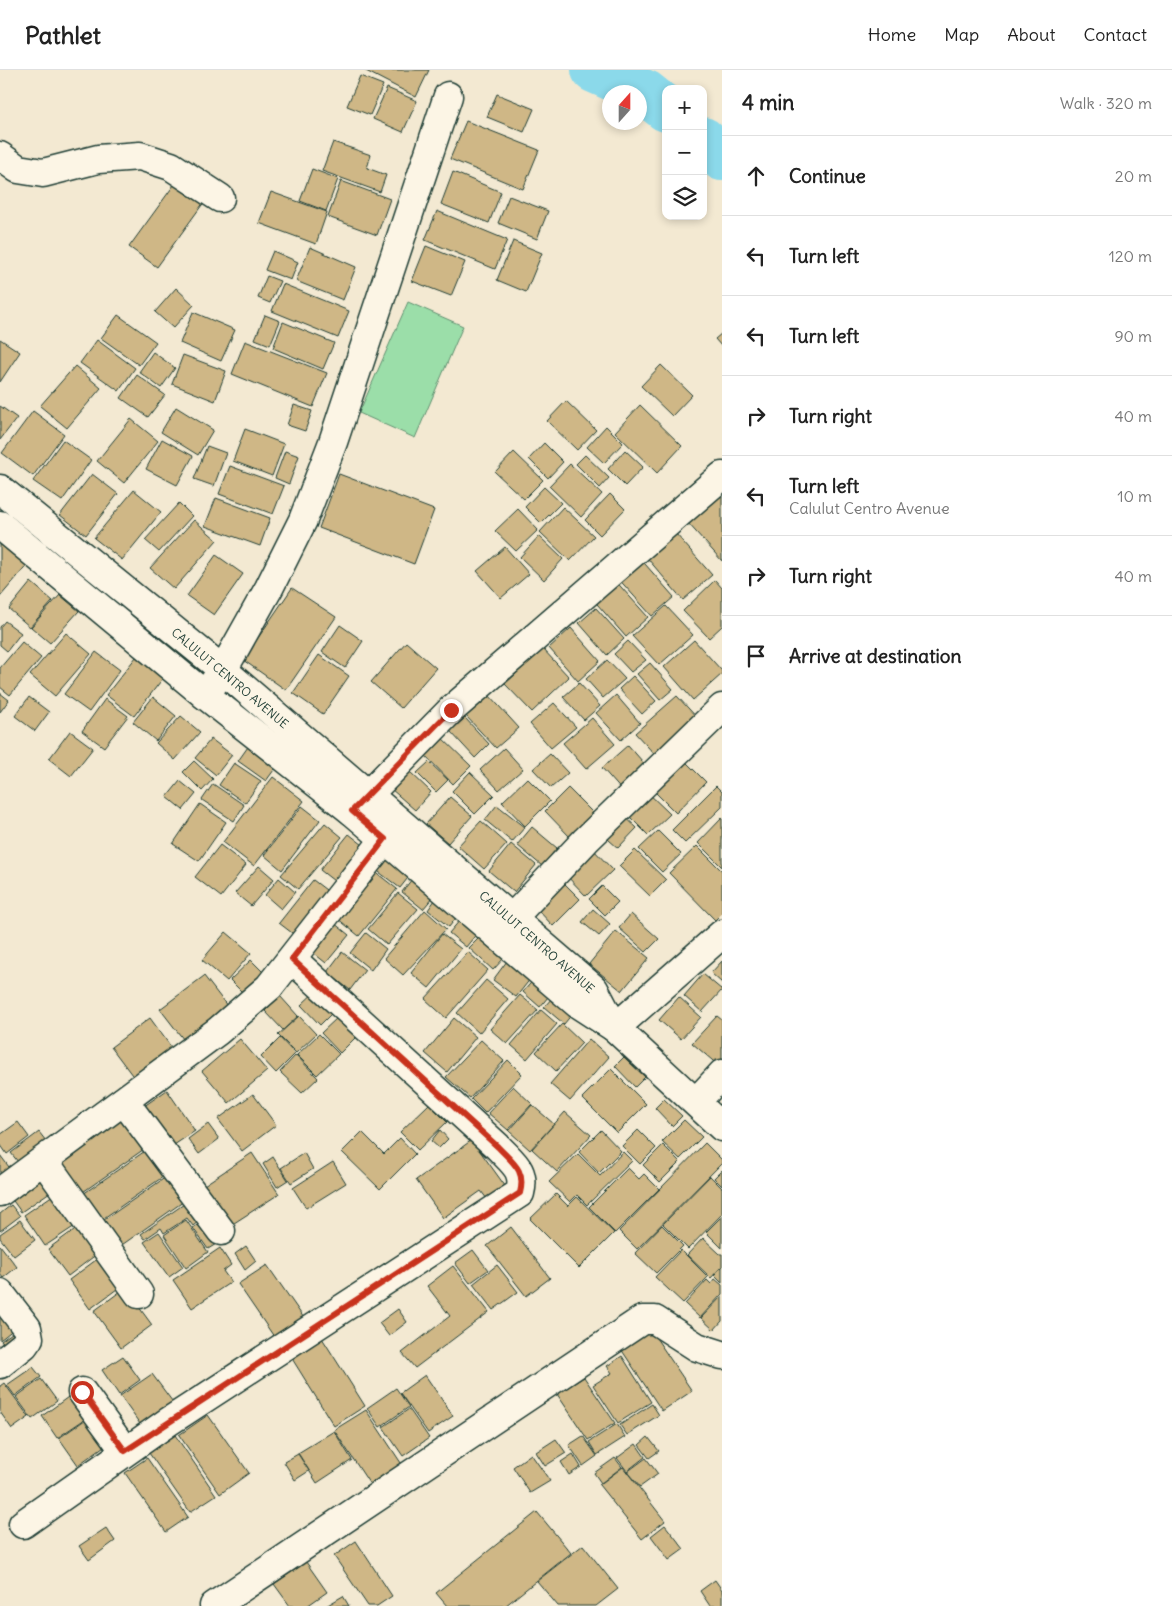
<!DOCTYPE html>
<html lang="en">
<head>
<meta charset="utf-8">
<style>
	body { margin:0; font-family:Delius,sans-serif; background:#f6f6f6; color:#222 }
	.controls { position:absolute; right:15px; top:15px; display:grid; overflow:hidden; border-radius:10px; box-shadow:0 2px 8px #0003 }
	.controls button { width:45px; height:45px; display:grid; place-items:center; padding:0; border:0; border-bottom:1px solid #e0e0e0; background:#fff; color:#222; font:25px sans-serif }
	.compass { position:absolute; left:602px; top:15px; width:45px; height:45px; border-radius:50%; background:#fff; box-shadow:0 2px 8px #0003; rotate:21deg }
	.stop { position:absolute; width:15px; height:15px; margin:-11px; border:4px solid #c8321e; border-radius:50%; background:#fff }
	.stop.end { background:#c8321e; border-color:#fff; box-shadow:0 1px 5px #0008 }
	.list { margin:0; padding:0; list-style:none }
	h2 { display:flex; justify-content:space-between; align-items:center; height:65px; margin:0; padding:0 20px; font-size:21px }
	h2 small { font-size:16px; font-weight:400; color:#767676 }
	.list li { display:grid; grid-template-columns:32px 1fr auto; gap:15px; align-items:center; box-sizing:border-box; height:80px; padding:0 20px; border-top:1px solid #e0e0e0 }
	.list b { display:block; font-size:19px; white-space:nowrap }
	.list p { margin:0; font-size:16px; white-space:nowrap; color:#767676 }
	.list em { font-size:16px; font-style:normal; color:#767676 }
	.icon { flex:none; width:28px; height:28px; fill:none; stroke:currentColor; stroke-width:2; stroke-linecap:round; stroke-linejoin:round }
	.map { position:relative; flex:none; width:722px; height:1536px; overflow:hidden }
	header { display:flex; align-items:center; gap:30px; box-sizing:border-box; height:70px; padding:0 25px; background:#fff; border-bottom:1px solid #e0e0e0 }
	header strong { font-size:24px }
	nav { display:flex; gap:28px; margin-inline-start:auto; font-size:18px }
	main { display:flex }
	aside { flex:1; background:#fff }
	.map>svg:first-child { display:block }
	.green { fill:#9bdea9; stroke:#5d8e6e }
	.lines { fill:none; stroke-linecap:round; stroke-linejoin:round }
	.river { stroke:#8bd9ea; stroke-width:46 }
	.building { fill:#cfb786; stroke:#1f3d34 }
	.minor-casing { stroke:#1f3d34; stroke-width:31 }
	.secondary-casing { stroke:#1f3d34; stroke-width:31 }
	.minor { stroke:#fcf5e5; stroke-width:28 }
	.secondary { stroke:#fcf5e5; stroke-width:28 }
	.route { stroke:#c8321e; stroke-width:6 }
	.labels { text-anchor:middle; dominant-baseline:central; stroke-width:4.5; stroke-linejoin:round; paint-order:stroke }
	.street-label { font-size:12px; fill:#1f3d34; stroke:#fcf5e5 }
</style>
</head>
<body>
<header>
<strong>Pathlet</strong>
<nav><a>Home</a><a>Map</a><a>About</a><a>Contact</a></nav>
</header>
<main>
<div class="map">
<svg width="722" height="1536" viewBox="0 0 722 1536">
	<rect width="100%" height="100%" fill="#f3e9d2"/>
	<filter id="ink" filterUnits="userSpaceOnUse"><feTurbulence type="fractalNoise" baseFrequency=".02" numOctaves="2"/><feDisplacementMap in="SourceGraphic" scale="10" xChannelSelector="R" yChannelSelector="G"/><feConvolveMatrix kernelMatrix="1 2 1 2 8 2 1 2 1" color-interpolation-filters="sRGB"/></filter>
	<g filter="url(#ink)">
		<path class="green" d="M408 232 463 256 415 368 359 343Z"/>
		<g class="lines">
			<g class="river">
				<path d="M594 0 646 23 666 39"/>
				<path d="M703 70 722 88"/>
			</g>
		</g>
		<g class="building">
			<path d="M364 0H429L416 27Z"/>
			<path d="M360 6 383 15 370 45 347 36Z"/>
			<path d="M387 18 417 31 403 62 373 49Z"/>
			<path d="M497 24 534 39 524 62 487 47Z"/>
			<path d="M466 51 539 80 523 119 450 89Z"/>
			<path d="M333 72 371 85 367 98 386 105 380 122 322 101Z"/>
			<path d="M312 99 338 109 326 141 300 131Z"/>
			<path d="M453 102 501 122 489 153 441 134Z"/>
			<path d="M179 108 207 128 157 197 129 177Z"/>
			<path d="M341 111 390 129 377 165 328 147Z"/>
			<path d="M271 122 327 142 316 174 259 153Z"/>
			<path d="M509 126 548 141 537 169 498 153Z"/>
			<path d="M437 141 507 170 495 199 425 170Z"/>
			<path d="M513 171 542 183 526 222 497 210Z"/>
			<path d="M426 176 465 192 451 226 412 211Z"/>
			<path d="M310 177 356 197 343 230 296 211Z"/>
			<path d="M273 181 298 192 291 210 265 200Z"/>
			<path d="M267 206 280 211 270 233 258 228Z"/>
			<path d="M283 214 349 241 338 268 272 241Z"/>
			<path d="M176 218 194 235 173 258 155 242Z"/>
			<path d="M193 242 235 260 221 291 180 273Z"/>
			<path d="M118 245 156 272 139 295 101 268Z"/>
			<path d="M265 245 280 251 270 275 255 269Z"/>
			<path d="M283 252 334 273 323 299 273 278Z"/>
			<path d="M722 263V277L715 269Z"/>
			<path d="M0 269 20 282 0 312Z"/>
			<path d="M97 270 135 298 119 321 80 293Z"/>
			<path d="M245 271 327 303 313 337 232 304Z"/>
			<path d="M153 282 175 298 161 318 139 302Z"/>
			<path d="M183 285 226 301 215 331 172 314Z"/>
			<path d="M661 295 692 325 672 346 641 316Z"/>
			<path d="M75 296 101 318 67 358 40 336Z"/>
			<path d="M137 305 165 325 148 347 121 328Z"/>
			<path d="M566 331 596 360 577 380 547 351Z"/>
			<path d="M294 335 312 341 305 361 287 355Z"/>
			<path d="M640 335 682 376 657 403 615 362Z"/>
			<path d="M0 336 17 348 0 370Z"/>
			<path d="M176 337 213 360 198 385 161 362Z"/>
			<path d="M33 341 64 364 33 406 2 383Z"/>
			<path d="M131 349 158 371 124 413 97 391Z"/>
			<path d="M606 356 623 373 604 393 587 377Z"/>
			<path d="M245 359 284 374 272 406 233 391Z"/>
			<path d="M162 369 193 386 177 415 146 399Z"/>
			<path d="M63 370 91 390 62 431 33 411Z"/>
			<path d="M544 373 563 392 548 408 529 389Z"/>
			<path d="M207 376 226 383 214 416 194 409Z"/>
			<path d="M625 380 643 397 625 416 608 399Z"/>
			<path d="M285 381 299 386 289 414 275 408Z"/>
			<path d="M514 382 543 410 524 429 495 402Z"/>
			<path d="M585 385 609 408 600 418 576 394Z"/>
			<path d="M570 394 602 424 581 447 549 416Z"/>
			<path d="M230 396 284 416 273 444 219 424Z"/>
			<path d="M92 404 118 424 86 465 60 445Z"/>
			<path d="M339 404 434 440 414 494 319 458Z"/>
			<path d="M544 417 561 433 541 453 525 437Z"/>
			<path d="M134 420 161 442 122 490 94 468Z"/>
			<path d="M722 420V491L687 452Z"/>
			<path d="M610 424 625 439 600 465 585 450Z"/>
			<path d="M216 428 270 448 260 476 205 456Z"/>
			<path d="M179 433 192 446 159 482 145 470Z"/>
			<path d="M563 437 594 466 570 491 540 462Z"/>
			<path d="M518 439 538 460 516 481 495 461Z"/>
			<path d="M194 450 217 470 174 519 150 498Z"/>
			<path d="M676 464 712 505 683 530 648 489Z"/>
			<path d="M539 466 563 489 544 510 520 487Z"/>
			<path d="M0 468 29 493 0 527Z"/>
			<path d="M505 477 529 504 501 528 477 501Z"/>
			<path d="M216 485 243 504 214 545 187 526Z"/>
			<path d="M638 486 674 527 652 546 615 505Z"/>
			<path d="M612 507 648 547 626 567 590 526Z"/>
			<path d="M715 510 722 518V556L709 568 683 541Z"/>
			<path d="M31 512 53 531 30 557 9 539Z"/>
			<path d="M292 518 336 547 286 620 243 590Z"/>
			<path d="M60 525 79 541 50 573 31 557Z"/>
			<path d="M666 536 693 565 659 595 632 566Z"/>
			<path d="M596 538 624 569 607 585 579 553Z"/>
			<path d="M5 551 21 563 7 581 0 575V557Z"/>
			<path d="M340 555 363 571 345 598 322 582Z"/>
			<path d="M571 558 600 591 578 611 549 578Z"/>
			<path d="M66 563 91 584 55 626 30 605Z"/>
			<path d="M694 570 722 601V604L693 630 664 597Z"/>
			<path d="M628 571 646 590 631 602 614 584Z"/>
			<path d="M22 572 41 588 10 625 0 617V598Z"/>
			<path d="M406 572 436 598 401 638 371 612Z"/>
			<path d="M543 579 569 607 532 642 505 614Z"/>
			<path d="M96 582 120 600 89 642 64 624Z"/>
			<path d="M140 582 167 603 134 646 106 625Z"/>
			<path d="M319 585 349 606 323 644 293 623Z"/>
			<path d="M607 590 625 609 603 628 586 609Z"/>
			<path d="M650 593 673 619 660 630 637 604Z"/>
			<path d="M633 606 656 631 642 644 619 619Z"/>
			<path d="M579 613 600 636 584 650 563 627Z"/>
			<path d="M0 623 9 630 0 642Z"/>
			<path d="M488 624 519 658 496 678 465 645Z"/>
			<path d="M616 625 640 653 621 670 596 643Z"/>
			<path d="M677 626 700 651 658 688 635 663Z"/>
			<path d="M29 627 49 642 35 661 15 646Z"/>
			<path d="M153 627 176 646 156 671 133 652Z"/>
			<path d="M105 629 128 646 104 677 82 661Z"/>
			<path d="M554 633 576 657 551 678 530 654Z"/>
			<path d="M181 646 200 662 175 690 156 673Z"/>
			<path d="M465 648 489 674 475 688 450 661Z"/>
			<path d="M592 648 615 674 586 699 563 673Z"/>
			<path d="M70 661 93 678 71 706 49 689Z"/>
			<path d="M438 664 471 696 453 714 421 681Z"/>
			<path d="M211 669 232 685 216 705 195 688Z"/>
			<path d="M250 674 279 693 266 711 238 691Z"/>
			<path d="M628 675 650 700 624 723 602 698Z"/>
			<path d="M504 678 523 699 499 720 480 700Z"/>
			<path d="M550 684 568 703 551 718 533 699Z"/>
			<path d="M680 686 706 712 676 743 650 717Z"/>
			<path d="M194 691 213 709 202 721 183 702Z"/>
			<path d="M429 692 448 710 436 722 417 703Z"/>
			<path d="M234 693 261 711 245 733 219 715Z"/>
			<path d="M408 700 431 722 415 740 391 719Z"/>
			<path d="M470 702 494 725 475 744 452 721Z"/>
			<path d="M273 707 304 731 254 796 223 772Z"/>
			<path d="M527 708 550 731 525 756 502 732Z"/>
			<path d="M180 711 196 724 183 740 167 727Z"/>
			<path d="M213 714 244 735 234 751 202 730Z"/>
			<path d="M716 716 722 722V737L685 773 672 760Z"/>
			<path d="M568 718 595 745 571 768 545 741Z"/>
			<path d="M644 719 670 744 648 765 623 740Z"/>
			<path d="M450 727 472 746 448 773 426 754Z"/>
			<path d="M200 734 226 752 199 791 173 774Z"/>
			<path d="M497 735 525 757 512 772 485 750Z"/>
			<path d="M302 736 320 750 282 800 264 785Z"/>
			<path d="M620 742 637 758 618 778 600 762Z"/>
			<path d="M722 748V797L698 773Z"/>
			<path d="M481 751 507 774 484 799 458 776Z"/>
			<path d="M325 753 342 767 298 819 281 805Z"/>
			<path d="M532 757 557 778 542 796 517 775Z"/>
			<path d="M658 761 681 784 662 802 639 779Z"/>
			<path d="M349 764 372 782 343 818 320 800Z"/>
			<path d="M511 774 536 795 514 822 489 801Z"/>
			<path d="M220 775 246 795 221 827 195 807Z"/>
			<path d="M590 776 613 800 586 826 563 802Z"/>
			<path d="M697 776 722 801V843L715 850 669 803Z"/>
			<path d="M635 780 666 810 650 826 619 796Z"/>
			<path d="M386 785 411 804 400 818 375 799Z"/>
			<path d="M259 796 274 809 251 836 235 823Z"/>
			<path d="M374 801 397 819 359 866 337 848Z"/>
			<path d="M279 808 295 822 281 839 265 825Z"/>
			<path d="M412 809 434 826 423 839 402 822Z"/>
			<path d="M313 810 330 823 296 866 279 853Z"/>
			<path d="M564 813 580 829 553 856 537 839Z"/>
			<path d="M602 816 618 832 605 845 589 829Z"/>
			<path d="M398 823 418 839 387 875 368 859Z"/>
			<path d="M435 830 456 848 449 857 428 840Z"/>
			<path d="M593 839 610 854 599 866 582 852Z"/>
			<path d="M425 840 446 859 403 905 384 888Z"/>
			<path d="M631 844 659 869 646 882 619 858Z"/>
			<path d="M329 849 349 865 326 893 306 877Z"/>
			<path d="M461 849 478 862 466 877 449 863Z"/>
			<path d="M616 861 649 888 622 921 589 894Z"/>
			<path d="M226 862 251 883 227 911 202 890Z"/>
			<path d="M366 863 386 879 371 900 350 883Z"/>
			<path d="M442 864 461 879 429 918 411 903Z"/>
			<path d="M481 866 505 887 493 900 469 878Z"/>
			<path d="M342 882 365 900 350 920 327 902Z"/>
			<path d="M468 882 488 900 446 948 425 929Z"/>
			<path d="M251 890 268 907 247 927 230 910Z"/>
			<path d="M507 891 531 908 516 927 493 910Z"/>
			<path d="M722 891V913L711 903Z"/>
			<path d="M703 904 722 920 702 942 684 926Z"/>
			<path d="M204 906 231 941 187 974 160 939Z"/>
			<path d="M535 908 552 922 540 937 523 922Z"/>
			<path d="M486 910 508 929 479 963 457 943Z"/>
			<path d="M318 919 337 938 320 955 301 935Z"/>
			<path d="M520 925 538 940 507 974 490 959Z"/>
			<path d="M280 926 298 946 283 960 265 941Z"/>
			<path d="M553 927 573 943 564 954 544 937Z"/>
			<path d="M679 927 701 947 681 969 659 950Z"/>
			<path d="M541 940 557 954 527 989 511 975Z"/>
			<path d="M299 946 316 964 296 983 278 965Z"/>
			<path d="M717 946 722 950V993L719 996 692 973Z"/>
			<path d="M338 947 357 966 340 983 321 963Z"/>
			<path d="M150 948 174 981 135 1009 111 977Z"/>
			<path d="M454 948 476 967 447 1002 425 983Z"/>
			<path d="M562 954 582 973 556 1001 536 982Z"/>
			<path d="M319 964 339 984 317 1005 297 985Z"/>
			<path d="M280 968 295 984 276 1003 261 987Z"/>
			<path d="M240 969 267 1001 229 1033 202 1001Z"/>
			<path d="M589 969 609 987 570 1031 550 1014Z"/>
			<path d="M481 970 504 991 470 1028 446 1007Z"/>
			<path d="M296 985 318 1008 302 1023 280 1002Z"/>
			<path d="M624 987 645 1007 635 1017 615 996Z"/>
			<path d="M508 990 522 1004 485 1043 471 1029Z"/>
			<path d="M611 999 646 1034 617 1063 582 1028Z"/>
			<path d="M513 1016 532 1034 508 1060 488 1043Z"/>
			<path d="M167 1020 195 1061 168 1079 140 1039Z"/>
			<path d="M253 1024 276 1055 242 1081 218 1049Z"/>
			<path d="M664 1029 682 1046 672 1056 655 1038Z"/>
			<path d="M429 1034 447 1052 418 1080 400 1062Z"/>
			<path d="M532 1035 554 1054 530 1080 509 1061Z"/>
			<path d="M565 1042 591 1065 557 1102 532 1079Z"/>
			<path d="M126 1047 147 1077 80 1124 59 1094Z"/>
			<path d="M684 1050 702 1067 680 1089 662 1072Z"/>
			<path d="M18 1052 29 1067 7 1084 0 1074V1065Z"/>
			<path d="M208 1054 219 1069 199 1084 188 1069Z"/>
			<path d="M440 1060 448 1069 439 1078 431 1071Z"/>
			<path d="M601 1060 621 1081 599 1103 579 1082Z"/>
			<path d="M638 1060 656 1078 640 1094 622 1076Z"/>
			<path d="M39 1062 53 1080 26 1102 11 1083Z"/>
			<path d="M362 1062 384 1084 400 1068 415 1084 380 1119 342 1082Z"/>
			<path d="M472 1070 508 1120 490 1133 481 1121 443 1148 416 1110Z"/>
			<path d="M705 1073 722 1090V1093L637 1179 619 1161Z"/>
			<path d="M663 1075 680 1092 660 1112 643 1095Z"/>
			<path d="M148 1079 167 1104 101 1150 83 1124Z"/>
			<path d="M623 1082 632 1091 587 1135 577 1125 570 1132 549 1112 578 1084 600 1106Z"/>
			<path d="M252 1083 279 1124 231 1155 204 1115Z"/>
			<path d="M304 1083 313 1099 291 1113 281 1098Z"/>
			<path d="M0 1085 12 1101 0 1110Z"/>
			<path d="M273 1087 288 1110 277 1117 263 1094Z"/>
			<path d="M333 1092 346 1113 306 1138 293 1118Z"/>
			<path d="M628 1098 639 1109 644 1104 659 1119 615 1163 589 1137Z"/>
			<path d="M722 1100V1116L714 1108Z"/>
			<path d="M169 1105 187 1129 119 1177 101 1152Z"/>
			<path d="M710 1106 722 1118V1144L688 1179 663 1154Z"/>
			<path d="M41 1108 50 1122 21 1142 11 1128Z"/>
			<path d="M556 1124 568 1136 577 1127 614 1163 579 1198 530 1149Z"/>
			<path d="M53 1125 75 1156 45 1176 24 1145Z"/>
			<path d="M187 1132 200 1150 193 1156 187 1148 164 1163 161 1158 145 1169 141 1164Z"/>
			<path d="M11 1135 20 1146 0 1161V1144Z"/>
			<path d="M722 1146V1178L706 1162Z"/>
			<path d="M20 1150 35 1170 14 1186 0 1168V1164Z"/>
			<path d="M186 1150 208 1182 186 1198 164 1165Z"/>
			<path d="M203 1151 218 1173 208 1179 193 1158Z"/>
			<path d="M662 1155 683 1176 656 1203 635 1183Z"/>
			<path d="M78 1157 97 1184 68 1206 48 1179Z"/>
			<path d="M511 1157 550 1208 526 1226 487 1176Z"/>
			<path d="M159 1162 183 1197 169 1207 144 1172Z"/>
			<path d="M703 1168 720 1184H722V1196L711 1208 687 1185Z"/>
			<path d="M0 1175 17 1197 3 1208 0 1204Z"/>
			<path d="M246 1176 256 1191 245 1200 235 1184Z"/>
			<path d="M220 1178 231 1195 223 1201 231 1212 192 1238 173 1210Z"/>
			<path d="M473 1180 488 1200 470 1213 455 1193Z"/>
			<path d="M681 1180 708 1207 683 1233 655 1207Z"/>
			<path d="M100 1187 121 1216 90 1239 69 1210Z"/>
			<path d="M267 1195 308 1254 279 1274 238 1214Z"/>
			<path d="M497 1195 518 1222 493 1240 473 1214Z"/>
			<path d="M453 1196 489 1242 415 1298 402 1283 450 1246 427 1216Z"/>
			<path d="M722 1197V1213L714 1205Z"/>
			<path d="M715 1209 722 1215V1224L700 1248 685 1234 707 1210 711 1214Z"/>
			<path d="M125 1218 152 1255 121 1278 94 1241Z"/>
			<path d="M722 1226V1251L714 1260 701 1248Z"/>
			<path d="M0 1232 19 1255 0 1270Z"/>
			<path d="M398 1239 407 1252 389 1266 379 1253Z"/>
			<path d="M650 1259 692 1321 662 1341 621 1279Z"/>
			<path d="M16 1260 22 1267 7 1279 1 1271Z"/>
			<path d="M322 1268 365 1336 334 1356 291 1287Z"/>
			<path d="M123 1286 140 1310 119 1325 102 1300Z"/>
			<path d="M622 1286 651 1332 618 1353 593 1315 612 1303 607 1296Z"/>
			<path d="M33 1297 41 1307 15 1326 7 1315Z"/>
			<path d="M152 1304 178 1339 145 1361 120 1326Z"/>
			<path d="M425 1305 453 1346 428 1363 400 1323Z"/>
			<path d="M584 1307 615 1353 588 1370 557 1324Z"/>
			<path d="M41 1309 57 1331 32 1349 16 1327Z"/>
			<path d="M4 1313 29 1347 12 1359 0 1342V1316Z"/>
			<path d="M396 1318 409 1337 380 1357 367 1338Z"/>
			<path d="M75 1322 91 1345 57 1368 42 1346Z"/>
			<path d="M652 1334 659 1345 627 1365 620 1355Z"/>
			<path d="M409 1339 429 1368 403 1386 383 1357Z"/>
			<path d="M366 1340 405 1399 373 1419 334 1360Z"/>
			<path d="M92 1345 111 1371 78 1395 59 1368Z"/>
			<path d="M208 1345 249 1403 220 1424 179 1365Z"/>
			<path d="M617 1354 625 1367 597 1385 589 1372Z"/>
			<path d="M334 1361 352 1390 317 1413 298 1383Z"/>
			<path d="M175 1365 216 1425 190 1442 149 1383Z"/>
			<path d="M583 1366 597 1386 583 1396 569 1375Z"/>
			<path d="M648 1367 659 1381 649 1388 639 1375Z"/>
			<path d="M556 1369 566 1383 545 1396 536 1382Z"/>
			<path d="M636 1374 645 1387 627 1401 617 1388Z"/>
			<path d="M298 1384 309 1401 295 1410 284 1392Z"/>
			<path d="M531 1384 550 1411 530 1423 513 1397Z"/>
			<path d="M573 1384 581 1397 569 1405 561 1392Z"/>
			<path d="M147 1388 188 1447 166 1462 125 1403Z"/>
			<path d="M615 1388 622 1397 601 1413 594 1403Z"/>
			<path d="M646 1388 658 1404 640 1417 627 1402Z"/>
			<path d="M623 1397 665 1451 642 1469 599 1415Z"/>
			<path d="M537 1442 571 1483 505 1536H447L436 1523Z"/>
			<path d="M665 1455 684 1479 669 1490 651 1466Z"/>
			<path d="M106 1458 115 1471 89 1490 79 1476Z"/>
			<path d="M356 1471 392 1526 377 1536H368L334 1486Z"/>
			<path d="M583 1475 618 1519 596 1536H558L537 1511Z"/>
			<path d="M306 1492 327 1522 307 1536H290L274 1514Z"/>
			<path d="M715 1510 722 1520V1536H710L700 1521Z"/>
			<path d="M343 1526 349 1536H326Z"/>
		</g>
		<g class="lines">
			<defs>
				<g id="minor">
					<path d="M0 86 18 99 43 103 98 89 140 86 171 96 220 128"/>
					<path d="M205 625 223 600 269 518 303 450 333 372 448 26"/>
					<path d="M352 741 451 640 722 406"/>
					<path d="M497 864 586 770 722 638"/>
					<path d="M124 1031 221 1161"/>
					<path d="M696 1032 722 1004"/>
					<path d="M44 1091 139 1224"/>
					<path d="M0 1122 218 961 269 917 385 769"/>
					<path d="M0 1223 27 1258 29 1268 24 1275 0 1294"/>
					<path d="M82 1322 125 1381"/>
					<path d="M23 1454 168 1352 520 1123C526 1100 513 1093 498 1077L292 889"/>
					<path d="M214 1536 642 1250H655L697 1277 722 1285"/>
				</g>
				<g id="secondary">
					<path d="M0 419 223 600 594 919 614 957"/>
					<path d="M0 455 205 625 352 741 578 934 615 958 722 1057"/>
					<path d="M615 958 722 864"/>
				</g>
			</defs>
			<use href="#minor" class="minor-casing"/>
			<use href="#secondary" class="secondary-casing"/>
			<use href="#minor" class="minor"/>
			<use href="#secondary" class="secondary"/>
		</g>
	</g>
	<g class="lines" filter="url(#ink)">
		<path class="route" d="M82 1322 125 1381 520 1123C526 1100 513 1093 498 1077L292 889 385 769 352 741 451 640"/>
	</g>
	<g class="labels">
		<g class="street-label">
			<text transform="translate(230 608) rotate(40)">CALULUT CENTRO AVENUE</text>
			<text transform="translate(537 872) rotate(41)">CALULUT CENTRO AVENUE</text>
		</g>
	</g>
</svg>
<div class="controls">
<button>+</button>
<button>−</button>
<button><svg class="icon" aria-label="layers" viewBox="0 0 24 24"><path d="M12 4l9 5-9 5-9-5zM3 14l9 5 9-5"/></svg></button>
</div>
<svg class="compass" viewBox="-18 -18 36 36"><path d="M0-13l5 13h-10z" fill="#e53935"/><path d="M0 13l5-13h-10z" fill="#767676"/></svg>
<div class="stop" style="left:82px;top:1322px"></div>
<div class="stop end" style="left:451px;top:640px"></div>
</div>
<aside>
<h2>4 min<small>Walk · 320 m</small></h2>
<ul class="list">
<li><svg class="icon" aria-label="ahead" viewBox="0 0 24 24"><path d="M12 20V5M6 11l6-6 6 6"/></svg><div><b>Continue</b></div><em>20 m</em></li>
<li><svg class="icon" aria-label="left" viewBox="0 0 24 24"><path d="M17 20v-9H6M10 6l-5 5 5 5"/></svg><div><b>Turn left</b></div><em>120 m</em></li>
<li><svg class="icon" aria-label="left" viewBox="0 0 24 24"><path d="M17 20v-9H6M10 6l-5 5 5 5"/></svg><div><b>Turn left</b></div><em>90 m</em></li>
<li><svg class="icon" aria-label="right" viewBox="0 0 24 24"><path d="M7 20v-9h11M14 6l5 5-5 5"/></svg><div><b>Turn right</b></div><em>40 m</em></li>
<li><svg class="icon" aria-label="left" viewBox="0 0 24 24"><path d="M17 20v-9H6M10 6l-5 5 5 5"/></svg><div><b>Turn left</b><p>Calulut Centro Avenue</p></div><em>10 m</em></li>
<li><svg class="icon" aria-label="right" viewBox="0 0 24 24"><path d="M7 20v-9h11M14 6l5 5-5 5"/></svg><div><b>Turn right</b></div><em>40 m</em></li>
<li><svg class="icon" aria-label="arrive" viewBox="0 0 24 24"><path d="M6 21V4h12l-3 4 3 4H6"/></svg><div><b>Arrive at destination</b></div></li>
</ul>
</aside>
</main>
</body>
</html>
